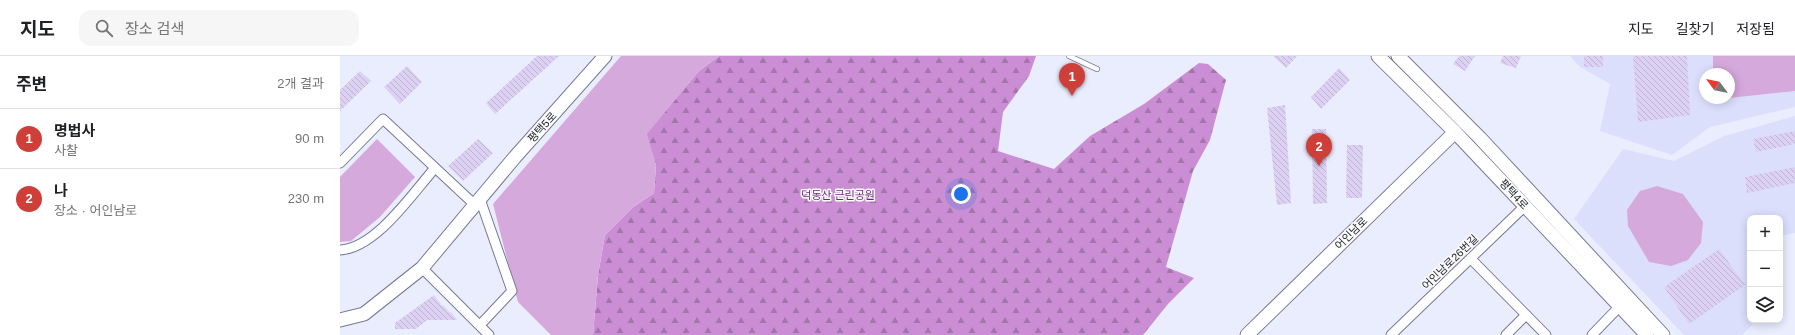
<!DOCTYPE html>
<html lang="ko">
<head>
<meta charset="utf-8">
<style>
	body { margin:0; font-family:Arial,"Noto Sans KR",sans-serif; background:#f6f6f6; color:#202124 }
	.controls { position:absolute; right:12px; bottom:12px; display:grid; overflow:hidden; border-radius:8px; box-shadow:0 2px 10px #0003 }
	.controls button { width:36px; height:36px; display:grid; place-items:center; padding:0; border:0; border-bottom:1px solid #e0e0e0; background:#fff; color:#202124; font:20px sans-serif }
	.compass { position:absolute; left:1359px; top:12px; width:36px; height:36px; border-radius:50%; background:#fff; box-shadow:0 2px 10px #0003; rotate:302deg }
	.you { position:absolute; left:621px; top:138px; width:14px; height:14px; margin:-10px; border:3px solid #fff; border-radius:50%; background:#1a73e8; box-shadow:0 0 0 6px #1a73e833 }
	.badge { display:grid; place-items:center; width:26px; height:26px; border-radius:50%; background:#ce3f3a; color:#fff; font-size:13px; font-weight:700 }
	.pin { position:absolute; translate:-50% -33px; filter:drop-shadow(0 1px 2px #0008) }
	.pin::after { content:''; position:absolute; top:21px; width:14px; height:12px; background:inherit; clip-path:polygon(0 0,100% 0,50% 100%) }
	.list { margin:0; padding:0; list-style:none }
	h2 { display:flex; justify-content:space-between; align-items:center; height:52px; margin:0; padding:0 16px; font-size:17px }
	h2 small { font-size:13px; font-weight:400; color:#757577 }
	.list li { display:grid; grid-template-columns:26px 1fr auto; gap:12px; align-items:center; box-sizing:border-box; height:60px; padding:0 16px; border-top:1px solid #e0e0e0 }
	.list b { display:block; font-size:15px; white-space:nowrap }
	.list p { margin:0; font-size:13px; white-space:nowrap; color:#757577 }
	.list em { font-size:13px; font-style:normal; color:#757577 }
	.icon { flex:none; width:22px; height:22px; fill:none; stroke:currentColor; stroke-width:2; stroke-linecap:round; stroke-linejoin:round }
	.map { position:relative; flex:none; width:1455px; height:279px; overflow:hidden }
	header { display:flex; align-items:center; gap:24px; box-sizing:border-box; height:56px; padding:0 20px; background:#fff; border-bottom:1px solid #e0e0e0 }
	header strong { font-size:19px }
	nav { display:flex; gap:22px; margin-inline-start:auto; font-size:14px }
	.search { width:280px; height:36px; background:#f6f6f6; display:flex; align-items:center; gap:10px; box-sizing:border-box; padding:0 14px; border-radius:12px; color:#757577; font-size:15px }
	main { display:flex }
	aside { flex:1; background:#fff }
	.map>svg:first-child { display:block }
	.built { fill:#dbdffc; fill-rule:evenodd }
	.forest { fill:url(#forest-firs) }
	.green { fill:#d6a9dd }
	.building { fill:url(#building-back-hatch) }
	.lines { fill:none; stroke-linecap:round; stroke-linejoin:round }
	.lane-casing { stroke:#767993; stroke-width:6 }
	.street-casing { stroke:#767993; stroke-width:11 }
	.secondary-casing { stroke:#767993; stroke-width:15 }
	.lane { stroke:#fff; stroke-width:4.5 }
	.street { stroke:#fff; stroke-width:9 }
	.secondary { stroke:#fff; stroke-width:13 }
	.labels { text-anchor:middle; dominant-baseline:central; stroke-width:3; stroke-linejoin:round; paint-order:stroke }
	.street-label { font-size:11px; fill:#22242e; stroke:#fbfbfb }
	.park-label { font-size:11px; fill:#6f277a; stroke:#fbfbfb }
</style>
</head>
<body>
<header>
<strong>지도</strong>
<div class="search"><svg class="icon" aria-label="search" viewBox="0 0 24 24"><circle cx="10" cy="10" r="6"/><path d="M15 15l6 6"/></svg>장소 검색</div>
<nav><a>지도</a><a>길찾기</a><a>저장됨</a></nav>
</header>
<main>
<aside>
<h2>주변<small>2개 결과</small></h2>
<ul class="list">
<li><span class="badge">1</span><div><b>명법사</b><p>사찰</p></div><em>90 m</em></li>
<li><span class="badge">2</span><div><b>나</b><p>장소 · 어인남로</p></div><em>230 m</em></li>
</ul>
</aside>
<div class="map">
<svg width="1455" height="279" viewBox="0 0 1455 279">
	<defs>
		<pattern id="forest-firs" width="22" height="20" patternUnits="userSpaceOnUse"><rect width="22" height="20" fill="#cb8ed4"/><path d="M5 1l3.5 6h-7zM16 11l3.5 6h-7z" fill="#a474ac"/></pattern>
		<pattern id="building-back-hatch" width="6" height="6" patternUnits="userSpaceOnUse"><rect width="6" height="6" fill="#ddd1f3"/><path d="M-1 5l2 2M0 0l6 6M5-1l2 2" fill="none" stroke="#bdb3d1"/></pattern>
	</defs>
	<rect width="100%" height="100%" fill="#eaedfe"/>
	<g class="built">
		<path d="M1230 0H1455V51L1370 71 1332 99 1260 75 1270 28 1240 11ZM1365 18H1389V42H1365Z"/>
		<path d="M1455 60V177L1440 180V162H1410V264H1417L1402 279H1344L1234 163 1283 93 1334 105 1384 80Z"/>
	</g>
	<path class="forest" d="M379 0H696L689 20 663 56 658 95 714 113 750 80 804 48 859 7 868 8 886 24 870 84 853 115 826 211 854 222 828 248 803 279H253L258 219 265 179 292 152 314 137 316 109 306 78 359 15Z"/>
	<g class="green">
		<path d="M281 0H379L359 15 307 78 316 109 314 137 292 152 265 179 258 219 253 279H211L178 246 153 148Z"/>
		<path d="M1373 0H1455V35L1389 42V18H1373Z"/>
		<path d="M37 83 75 121 40 161 11 185 0 186V121Z"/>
		<path d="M1317 130 1343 138 1363 166 1361 187 1348 204 1331 210 1309 206 1288 170 1287 154 1300 135Z"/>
	</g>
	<g class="building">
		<path d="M197 0H219L155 58 146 47Z"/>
		<path d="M933 0H957L946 12Z"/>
		<path d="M1119 0H1135L1125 15 1113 8Z"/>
		<path d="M1163 0H1181L1176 12 1160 7Z"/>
		<rect x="1244" y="0" width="19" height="11"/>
		<path d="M1293 0H1347L1350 59 1298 66Z"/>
		<path d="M67 10 82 26 60 48 44 31Z"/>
		<path d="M999 12 1010 24 981 53 971 41Z"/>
		<path d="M20 15 31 25 0 55V34Z"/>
		<path d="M945 49 951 147 937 149 927 52Z"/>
		<path d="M972 73H986L987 147 973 148Z"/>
		<path d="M1455 75V88L1416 96 1413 83Z"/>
		<path d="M138 83 153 97 123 125 108 110Z"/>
		<path d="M1007 89H1023L1022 142H1006Z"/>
		<path d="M1455 111V127L1407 137 1405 121Z"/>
		<path d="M1379 193 1405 229 1349 268 1324 231Z"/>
		<path d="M94 239 102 250 103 249 110 257 111 256 117 264H87L76 273H55V267Z"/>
	</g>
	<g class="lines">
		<defs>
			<path id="lane" d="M729 0 757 13"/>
			<g id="street">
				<path d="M0 107 43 63 135 149"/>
				<path d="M0 194C36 192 72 138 95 112"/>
				<path d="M1131 203 1206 279"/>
				<path d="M82 212 149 279"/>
				<path d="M140 269 172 235 140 143"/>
				<path d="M1051 279 1185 150"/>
				<path d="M1166 279 1186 259"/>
				<path d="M1252 279 1280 250"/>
			</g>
			<g id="secondary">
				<path d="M1038 0 1115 76 1307 279"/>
				<path d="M1058 0 1140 82 1323 279"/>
				<path d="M0 264 24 258 82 212 175 101 265 0"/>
				<path d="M907 279 1115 76"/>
			</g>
		</defs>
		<use href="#lane" class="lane-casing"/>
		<use href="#street" class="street-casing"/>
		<use href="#secondary" class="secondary-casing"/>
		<use href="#lane" class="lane"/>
		<use href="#street" class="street"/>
		<use href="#secondary" class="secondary"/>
	</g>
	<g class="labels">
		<g class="street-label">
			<text transform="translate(202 71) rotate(-48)">평택5로</text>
			<text transform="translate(1174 138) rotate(47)">평택4로</text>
			<text transform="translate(1011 177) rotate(-45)">어인남로</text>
			<text transform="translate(1110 206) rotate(-44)">어인남로26번길</text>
		</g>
		<g class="park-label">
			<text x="498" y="139">덕동산 근린공원</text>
		</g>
	</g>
</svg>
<div class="controls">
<button>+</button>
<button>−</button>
<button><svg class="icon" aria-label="layers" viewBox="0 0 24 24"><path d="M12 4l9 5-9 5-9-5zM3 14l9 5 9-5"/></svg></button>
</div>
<svg class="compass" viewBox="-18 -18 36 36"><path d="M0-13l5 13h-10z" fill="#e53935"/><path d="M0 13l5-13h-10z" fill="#757577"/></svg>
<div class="you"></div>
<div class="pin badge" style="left:732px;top:40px">1</div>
<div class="pin badge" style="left:979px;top:110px">2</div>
</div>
</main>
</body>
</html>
